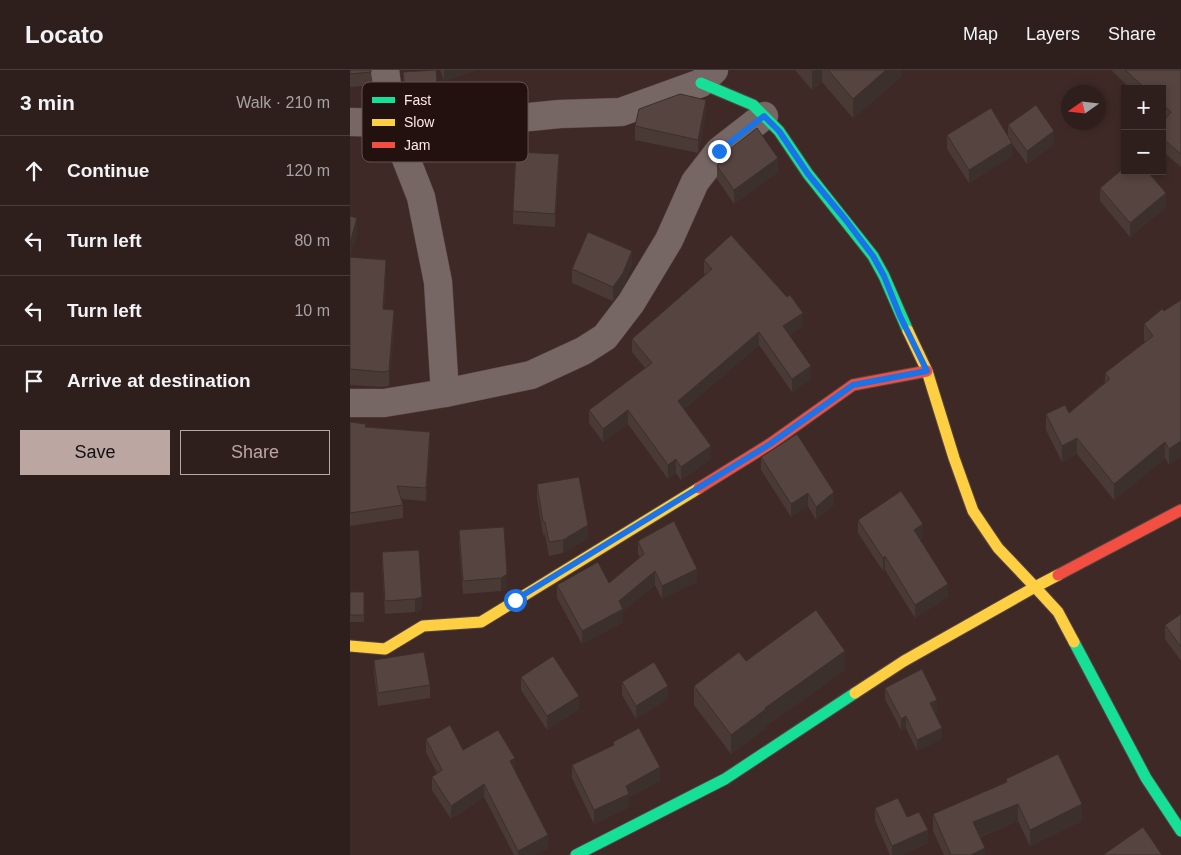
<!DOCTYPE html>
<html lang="en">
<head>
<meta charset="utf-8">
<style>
	body { margin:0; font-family:Helvetica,sans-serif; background:#362725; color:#f1f3f6 }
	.controls { position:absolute; right:15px; top:15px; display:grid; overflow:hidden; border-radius:0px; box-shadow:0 2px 8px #0003 }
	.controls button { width:45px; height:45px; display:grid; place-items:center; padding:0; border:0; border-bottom:1px solid #493d3b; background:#2e1f1c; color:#f1f3f6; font:25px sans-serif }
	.compass { position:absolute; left:711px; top:15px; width:45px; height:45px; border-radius:50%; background:#2e1f1c; box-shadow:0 2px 8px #0003; rotate:256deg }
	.stop { position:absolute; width:15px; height:15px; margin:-11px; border:4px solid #1a73e8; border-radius:50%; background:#fff }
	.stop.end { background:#1a73e8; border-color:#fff; box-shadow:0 1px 5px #0008 }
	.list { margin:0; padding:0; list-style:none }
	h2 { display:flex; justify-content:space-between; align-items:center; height:65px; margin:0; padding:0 20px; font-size:21px }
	h2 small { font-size:16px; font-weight:400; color:#a7a2a3 }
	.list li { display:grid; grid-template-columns:32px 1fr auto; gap:15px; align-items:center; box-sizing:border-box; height:70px; padding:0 20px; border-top:1px solid #493d3b }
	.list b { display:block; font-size:19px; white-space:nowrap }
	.list em { font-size:16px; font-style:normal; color:#a7a2a3 }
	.actions { display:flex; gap:10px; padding:15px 20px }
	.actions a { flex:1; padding:11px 0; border:1px solid #bba6a2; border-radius:0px; text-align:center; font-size:18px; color:#bba6a2 }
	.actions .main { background:#bba6a2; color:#111 }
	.icon { flex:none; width:28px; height:28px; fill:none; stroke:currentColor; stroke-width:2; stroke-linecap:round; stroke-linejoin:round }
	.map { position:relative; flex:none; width:831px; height:785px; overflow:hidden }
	header { display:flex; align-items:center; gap:30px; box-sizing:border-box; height:70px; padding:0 25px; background:#2e1f1c; border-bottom:1px solid #493d3b }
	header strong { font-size:24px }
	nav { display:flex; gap:28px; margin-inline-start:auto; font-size:18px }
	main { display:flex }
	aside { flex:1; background:#2e1f1c }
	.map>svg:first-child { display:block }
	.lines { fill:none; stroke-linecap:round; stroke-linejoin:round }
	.street-casing { stroke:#574643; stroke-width:29 }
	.fast-casing { stroke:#574643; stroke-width:13 }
	.slow-casing { stroke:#574643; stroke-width:13 }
	.jam-casing { stroke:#574643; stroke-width:13 }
	.street { stroke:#776764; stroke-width:28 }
	.fast { stroke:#16e098; stroke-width:11 }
	.slow { stroke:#ffcf43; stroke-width:11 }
	.jam { stroke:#f24e42; stroke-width:11 }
	.wall { fill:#493a36 }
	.shaded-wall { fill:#3c302c }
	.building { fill:#55443f; stroke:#3c302c }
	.route { stroke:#1a73e8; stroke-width:6 }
	.key { fill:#22110e; stroke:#64524e; stroke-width:1 }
	.key-label { font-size:14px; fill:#fee9e5 }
</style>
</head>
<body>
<header>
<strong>Locato</strong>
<nav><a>Map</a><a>Layers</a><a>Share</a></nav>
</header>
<main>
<aside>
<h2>3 min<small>Walk · 210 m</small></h2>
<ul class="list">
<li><svg class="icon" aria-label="ahead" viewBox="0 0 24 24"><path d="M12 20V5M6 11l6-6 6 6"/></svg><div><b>Continue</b></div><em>120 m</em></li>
<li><svg class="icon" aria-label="left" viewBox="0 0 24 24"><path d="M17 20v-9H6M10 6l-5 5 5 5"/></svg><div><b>Turn left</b></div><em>80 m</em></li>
<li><svg class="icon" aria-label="left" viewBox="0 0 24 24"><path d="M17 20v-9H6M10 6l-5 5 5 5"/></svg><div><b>Turn left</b></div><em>10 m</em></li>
<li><svg class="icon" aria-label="arrive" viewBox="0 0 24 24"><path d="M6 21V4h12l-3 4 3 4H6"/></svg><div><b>Arrive at destination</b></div></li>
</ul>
<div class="actions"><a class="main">Save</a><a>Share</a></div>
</aside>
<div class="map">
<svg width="831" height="785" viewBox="0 0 831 785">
	<rect width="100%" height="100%" fill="#3e2926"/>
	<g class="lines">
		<defs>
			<g id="street">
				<path d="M35 0 42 53 71 127 88 212 95 323"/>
				<path d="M0 52 42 53 88 56 210 44 271 42 351 13 364 0"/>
				<path d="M0 333H34L95 323 181 305 233 281 255 267 281 233 319 170 345 112 369 81 414 46"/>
			</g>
			<g id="fast">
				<path d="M351 13 403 35 429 61 458 104 523 186 534 206 558 261"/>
				<path d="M724 572 796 708 831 761"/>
				<path d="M226 785 375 709 505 623"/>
			</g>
			<g id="slow">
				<path d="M558 261 577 301 604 388 623 441 648 478 685 517 708 505"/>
				<path d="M0 576 35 579 73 556 131 552 349 418"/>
				<path d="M505 623 554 591 685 517 708 542 724 572"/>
			</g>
			<g id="jam">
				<path d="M349 418 420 374 503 315 577 301"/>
				<path d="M708 505 831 440"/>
			</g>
		</defs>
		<use href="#street" class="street-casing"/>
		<use href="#fast" class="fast-casing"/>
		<use href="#slow" class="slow-casing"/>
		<use href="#jam" class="jam-casing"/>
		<use href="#street" class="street"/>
		<use href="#fast" class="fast"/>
		<use href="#slow" class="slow"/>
		<use href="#jam" class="jam"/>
	</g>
	<g class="wall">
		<path d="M0 0H21V15L0 17Z"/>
		<path d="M90 0H127L94 11Z"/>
		<path d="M445 0H552V6L503 48 472 12 462 20Z"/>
		<path d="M761 0H831V97L812 81V53L815 49 812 47V19H781Z"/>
		<path d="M53 2 88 26V40L56 38 53 15Z"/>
		<path d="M356 43 348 83 285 70V56Z"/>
		<path d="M658 55 704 74 677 94 662 74V86L619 113 597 79V65L658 66Z"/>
		<path d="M367 96 428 102 384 134 367 109Z"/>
		<path d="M209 98 205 157 163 154V141Z"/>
		<path d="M750 118 816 137 780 167 750 131Z"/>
		<path d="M0 146 7 164 0 187 36 206 34 239 44 255 39 316 33 317 0 315Z"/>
		<path d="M354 190 453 256 439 265 461 309 442 322 409 275 334 339 361 389 331 410 326 403 318 409 278 354 253 372 239 353V340L295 298 282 282V269L355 205 354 203Z"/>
		<path d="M282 194 273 217 263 231 222 213V199Z"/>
		<path d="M831 230 819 395 815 388 764 430 727 384 712 392 696 360V344L719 343 755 312V303L795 272 794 270V254Z"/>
		<path d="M0 352 16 357 80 375 76 431 51 429 53 435V448L0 456Z"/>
		<path d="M411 387 484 435 466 450 458 436 441 447 411 400Z"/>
		<path d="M187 414 238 468 213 483 199 486 195 465H193L187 428Z"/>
		<path d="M508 450 573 468 570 470 598 527 565 548 535 500 533 501 508 463Z"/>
		<path d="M154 457 157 518 151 521 113 524 109 473V460Z"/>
		<path d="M288 471 347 512 312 529 305 515 273 541V552L232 574 207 528V515L259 513 290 488 288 484Z"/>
		<path d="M69 480 72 540 65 542 35 544 32 495V482Z"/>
		<rect x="0" y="522" width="14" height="30"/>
		<path d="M831 544V591L815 569V555Z"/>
		<path d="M24 590 80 615V628L28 636 24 603Z"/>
		<path d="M495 600 416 656V658L381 684 344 635V616Z"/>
		<path d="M171 607 229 639 197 660 171 620Z"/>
		<path d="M272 612 318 629 286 649 272 625Z"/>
		<path d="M535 618 587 641 585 643 592 669 567 681 556 658 551 660 535 629Z"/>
		<path d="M76 669 113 680 165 700 198 778 185 785H164L134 727 101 749 82 720V707L87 703 76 682Z"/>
		<path d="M263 672 310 711 279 727V737L244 754 222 708V695L263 676Z"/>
		<path d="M656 709 732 751 680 776 668 751 630 767 635 785H594L583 761V744L656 713Z"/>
		<path d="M525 738 557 747 578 773 552 785H540L525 751Z"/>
	</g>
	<g class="shaded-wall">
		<path d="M94 0H127L94 11Z"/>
		<path d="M464 0H472V12L462 20V1Z"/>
		<path d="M536 0H552V6L503 48V29Z"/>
		<path d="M356 30V43L348 83V70Z"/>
		<path d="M704 61V74L677 94V81Z"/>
		<path d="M662 73V86L619 113V100Z"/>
		<path d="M209 84V98L205 157V144Z"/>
		<path d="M428 88V102L384 134V120Z"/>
		<path d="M816 123V137L780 167V153Z"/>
		<path d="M7 148V164L0 188V173Z"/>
		<path d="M282 181V194L273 217 263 231V217Z"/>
		<path d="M36 190V206L33 254V239Z"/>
		<path d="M44 240V255L39 316V301Z"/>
		<path d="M453 243V256L433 270V256Z"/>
		<path d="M409 262V275L328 344V331Z"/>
		<path d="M461 296V309L442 322V309Z"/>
		<path d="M278 340V354L253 372V359Z"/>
		<path d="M80 362V375L76 431V418Z"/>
		<path d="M727 368V384L712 392V376Z"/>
		<path d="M831 371V387L819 395V379Z"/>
		<path d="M815 372V388L764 430V414Z"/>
		<path d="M361 376V389L331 410V397Z"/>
		<path d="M326 389V403L318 409V395Z"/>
		<path d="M484 422V435L466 450V437Z"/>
		<path d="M458 423V436L441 447V434Z"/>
		<path d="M573 454V468L564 474V460Z"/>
		<path d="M238 455V468L213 483V470Z"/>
		<path d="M535 486V500L533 501V488Z"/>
		<path d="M347 499V512L312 529V516Z"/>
		<path d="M305 501V515L273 541V552L232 574V561Z"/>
		<path d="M157 504V518L151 521V508Z"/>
		<path d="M598 514V527L565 548V535Z"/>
		<path d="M72 527V540L65 542V529Z"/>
		<path d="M495 581V600L416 656V658L381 684V665L415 638Z"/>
		<path d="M318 616V629L286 649V636Z"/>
		<path d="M229 626V639L197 660V646Z"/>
		<path d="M587 630V641L580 645V633Z"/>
		<path d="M556 646V658L551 660V649Z"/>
		<path d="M592 658V669L567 681V670Z"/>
		<path d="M165 688V702L160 691Z"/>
		<path d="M310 697V711L279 727V737L244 754V740L276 716Z"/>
		<path d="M134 714V727L101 749V736Z"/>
		<path d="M668 734V751L623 769V752Z"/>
		<path d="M732 734V751L680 776V760Z"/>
		<path d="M578 760V773L552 785H542V776Z"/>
		<path d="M198 765V778L185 785H168V781Z"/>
		<path d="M635 778V785H621Z"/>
	</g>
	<g class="building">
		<path d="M0 0H21V2L0 4Z"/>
		<path d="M86 0 88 26 56 25 53 2Z"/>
		<path d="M478 0H536L503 29Z"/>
		<path d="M775 0H831V84L812 68V53L821 42 812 34V19H796Z"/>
		<path d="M330 24 356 30 348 70 285 56 289 39Z"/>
		<path d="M686 35 704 61 677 81 658 55Z"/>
		<path d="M641 38 662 73 619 100 597 65Z"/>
		<path d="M407 58 428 88 384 120 367 96 380 79Z"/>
		<path d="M166 82 209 84 205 144 163 141Z"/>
		<path d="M775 97V101H797L816 123 780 153 750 118Z"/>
		<path d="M0 146 7 148 0 173Z"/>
		<path d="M238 162 282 181 273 203 263 217 222 199Z"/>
		<path d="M381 165 437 227 440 225 453 243 433 256 461 296 442 309 409 262 328 331 361 376 331 397 326 389 318 395 278 340 253 359 239 340 302 293 282 269 362 199 354 190Z"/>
		<path d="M0 187 36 190 33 239 44 240 39 301 33 302 0 299Z"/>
		<path d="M831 230V371L819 379 815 372 764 414 727 368 712 376 696 344 715 335 719 343 760 309 755 303 803 266 794 254 812 239 814 241Z"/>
		<path d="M0 352 16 354 15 357 80 362 76 418 47 416 53 435 0 443Z"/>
		<path d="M447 364 484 422 466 437 458 423 441 434 411 387Z"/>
		<path d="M229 407 238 455 213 470 199 472 195 452H193L187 414Z"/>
		<path d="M551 421 573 454 564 460 598 514 565 535 535 486 533 488 508 450Z"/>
		<path d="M324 451 347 499 312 516 305 501 269 531 273 539 232 561 207 515 248 492 259 513 294 484 288 471Z"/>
		<path d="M154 457 157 504 151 508 113 511 109 460Z"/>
		<path d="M69 480 72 527 65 529 35 531 32 482Z"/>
		<rect x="0" y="522" width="14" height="23"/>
		<path d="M466 540 495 581 415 638 416 639 381 665 344 616 389 582 396 591Z"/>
		<path d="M831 544V577L815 555Z"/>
		<path d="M74 582 80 615 28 623 24 590Z"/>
		<path d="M203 586 229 626 197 646 171 607Z"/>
		<path d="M304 592 318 616 286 636 272 612Z"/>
		<path d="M572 599 587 630 580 633 592 658 567 670 556 646 551 649 535 618Z"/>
		<path d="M100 655 113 680 148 660 165 688 160 691 198 765 168 781 134 714 101 736 82 707 92 700 76 669Z"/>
		<path d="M289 658 310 697 276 716 279 724 244 740 222 695 264 675 263 672Z"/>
		<path d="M708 684 732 734 680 760 668 734 623 752 635 778 621 785H601L583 744 657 712 656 709Z"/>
		<path d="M548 728 557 747 569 742 578 760 542 776 525 738Z"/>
		<path d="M793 757 812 785H753Z"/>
	</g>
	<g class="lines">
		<path class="route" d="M165 530 420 374 503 315 577 301 550 246 534 206 523 186 495 149 458 104 429 61 414 46 369 81"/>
	</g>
	<rect x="12" y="12" width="166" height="80" rx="8" class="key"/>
	<rect x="22" y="27" width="23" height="6" fill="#16e098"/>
	<rect x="22" y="49" width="23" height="7" fill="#ffcf43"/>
	<rect x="22" y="72" width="23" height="6" fill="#f24e42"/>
	<g class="key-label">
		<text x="54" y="35">Fast</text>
		<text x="54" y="57">Slow</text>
		<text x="54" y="80">Jam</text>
	</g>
</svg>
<div class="controls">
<button>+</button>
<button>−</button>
</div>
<svg class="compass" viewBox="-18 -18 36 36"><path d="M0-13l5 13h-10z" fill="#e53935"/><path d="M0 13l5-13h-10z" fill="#a7a2a3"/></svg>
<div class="stop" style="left:165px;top:530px"></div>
<div class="stop end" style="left:369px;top:81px"></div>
</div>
</main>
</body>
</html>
